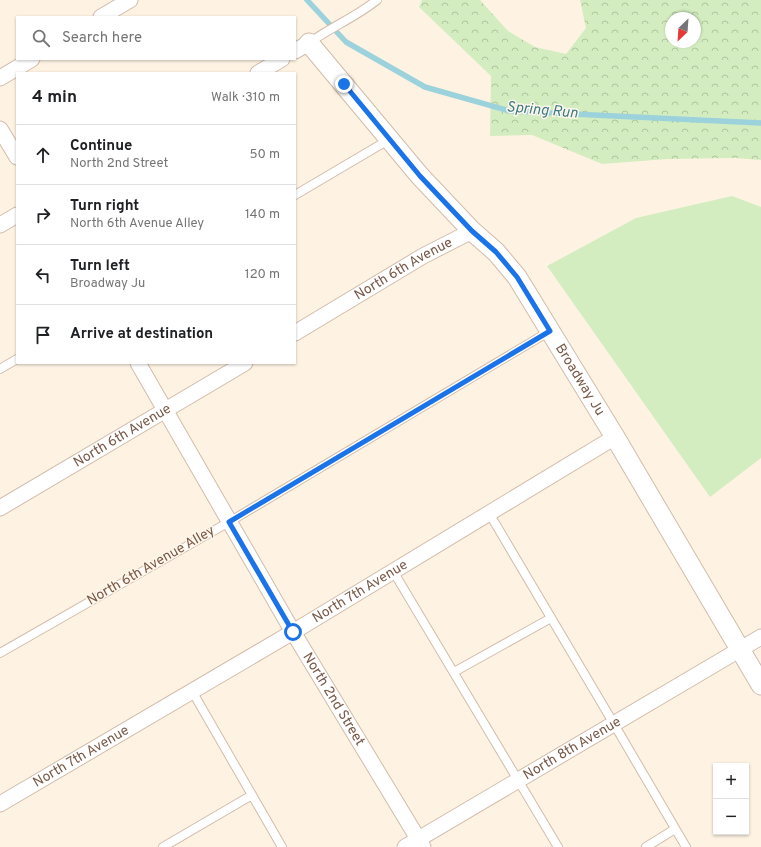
<!DOCTYPE html>
<html lang="en">
<head>
<meta charset="utf-8">
<style>
	body { margin:0; font-family:Overpass,sans-serif; background:#f6f6f6; color:#202124 }
	.controls { position:absolute; right:12px; bottom:12px; display:grid; overflow:hidden; border-radius:0px; box-shadow:0 1px 3px #0004 }
	.controls button { width:36px; height:36px; display:grid; place-items:center; padding:0; border:0; border-bottom:1px solid #e0e0e0; background:#fff; color:#202124; font:20px sans-serif }
	.compass { position:absolute; left:665px; top:12px; width:36px; height:36px; border-radius:50%; background:#fff; box-shadow:0 1px 3px #0004; rotate:205deg }
	.stop { position:absolute; width:12px; height:12px; margin:-9px; border:3px solid #1a73e8; border-radius:50%; background:#fff }
	.stop.end { background:#1a73e8; border-color:#fff; box-shadow:0 1px 4px #0008 }
	.list { margin:0; padding:0; list-style:none }
	h2 { display:flex; justify-content:space-between; align-items:center; height:52px; margin:0; padding:0 16px; font-size:17px }
	h2 small { font-size:13px; font-weight:400; color:#757577 }
	.list li { display:grid; grid-template-columns:26px 1fr auto; gap:12px; align-items:center; box-sizing:border-box; height:60px; padding:0 16px; border-top:1px solid #e0e0e0 }
	.list b { display:block; font-size:15px; white-space:nowrap }
	.list p { margin:0; font-size:13px; white-space:nowrap; color:#757577 }
	.list em { font-size:13px; font-style:normal; color:#757577 }
	.icon { flex:none; width:22px; height:22px; fill:none; stroke:currentColor; stroke-width:2; stroke-linecap:round; stroke-linejoin:round }
	.map { position:relative; flex:none; width:761px; height:847px; overflow:hidden }
	.search { position:absolute; background:#fff; box-shadow:0 1px 3px #0004; left:16px; top:16px; width:280px; height:44px; display:flex; align-items:center; gap:10px; box-sizing:border-box; padding:0 14px; border-radius:0px; color:#757577; font-size:15px }
	.panel { position:absolute; background:#fff; box-shadow:0 1px 3px #0004; left:16px; top:72px; width:280px; height:292px; border-radius:0px }
	.map>svg:first-child { display:block }
	.green { fill:#d3edc0 }
	.forest { fill:url(#forest-crowns); fill-rule:evenodd }
	.lines { fill:none; stroke-linecap:round; stroke-linejoin:round }
	.stream { stroke:#9bd2dc; stroke-width:5.5 }
	.service-casing { stroke:#d2bcab; stroke-width:10 }
	.minor-casing { stroke:#d2bcab; stroke-width:17 }
	.tertiary-casing { stroke:#d2bcab; stroke-width:21 }
	.service { stroke:#fff; stroke-width:8 }
	.minor { stroke:#fff; stroke-width:15 }
	.tertiary { stroke:#fff; stroke-width:19 }
	.route { stroke:#1a73e8; stroke-width:5 }
	.labels { text-anchor:middle; dominant-baseline:central; stroke-width:3; stroke-linejoin:round; paint-order:stroke }
	.street-label { font-size:14px; fill:#785847; stroke:#fff7eb }
	.water-label { font-size:15px; font-style:italic; fill:#3b7b86; stroke:#fff7eb }
</style>
</head>
<body>
<div class="map">
<svg width="761" height="847" viewBox="0 0 761 847">
	<defs>
		<pattern id="forest-crowns" width="20" height="18" patternUnits="userSpaceOnUse"><rect width="20" height="18" fill="#d3edc0"/><path d="M2 6a3 3 0 1 1 6 0M12 15a3 3 0 1 1 6 0" fill="none" stroke="#b0c39e"/></pattern>
	</defs>
	<rect width="100%" height="100%" fill="#fef3e3"/>
	<path class="green" d="M732 196 761 207V458L710 497 547 266 636 218Z"/>
	<path class="forest" d="M422 0H480L508 31 535 47 566 54 586 28 580 0H761V160L735 158 668 159 602 164 532 135 490 136 491 76 419 7ZM671 18H695V42H671Z"/>
	<g class="lines">
		<path class="stream" d="M307 0 346 42 425 87 510 111 761 123"/>
		<defs>
			<g id="service">
				<path d="M309 43C331 27 356 17 377 0"/>
				<path d="M295 195 390 139"/>
				<path d="M0 369 17 359"/>
				<path d="M489 513 614 724 686 847"/>
				<path d="M393 571 558 847"/>
				<path d="M0 653 229 522 550 331"/>
				<path d="M454 672 551 618"/>
				<path d="M192 691 252 795"/>
				<path d="M163 847 252 795 282 847"/>
				<path d="M646 847 675 829"/>
			</g>
			<g id="minor">
				<path d="M101 17 130 0"/>
				<path d="M295 51 309 43"/>
				<path d="M258 73 282 59"/>
				<path d="M0 78 32 59"/>
				<path d="M0 129 17 157"/>
				<path d="M0 225 17 215"/>
				<path id="s1" d="M295 333 423 256 472 231"/>
				<path id="s2" d="M138 363 293 632 423 847"/>
				<path id="s3" d="M0 508 245 363"/>
				<path id="s4" d="M0 804 293 632 615 437"/>
				<path id="s5" d="M405 847 761 637"/>
			</g>
			<g id="tertiary">
				<path id="s6" d="M309 43 420 176 472 231 496 252 517 277 615 437 761 685"/>
			</g>
		</defs>
		<use href="#service" class="service-casing"/>
		<use href="#minor" class="minor-casing"/>
		<use href="#tertiary" class="tertiary-casing"/>
		<use href="#service" class="service"/>
		<use href="#minor" class="minor"/>
		<use href="#tertiary" class="tertiary"/>
	</g>
	<g class="lines">
		<path class="route" d="M293 632 229 522 550 331 517 277 496 252 472 231 420 176 344 84"/>
	</g>
	<g class="labels">
		<g class="street-label">
			<text stroke="none"><textPath href="#s1" startOffset="126">North 6th Avenue</textPath></text>
			<text stroke="none"><textPath href="#s6" startOffset="434">Broadway Ju</textPath></text>
			<text stroke="none"><textPath href="#s3" startOffset="142">North 6th Avenue</textPath></text>
			<text transform="translate(151 566) rotate(-30)">North 6th Avenue Alley</text>
			<text stroke="none"><textPath href="#s4" startOffset="418">North 7th Avenue</textPath></text>
			<text stroke="none"><textPath href="#s2" startOffset="389">North 2nd Street</textPath></text>
			<text stroke="none"><textPath href="#s5" startOffset="194">North 8th Avenue</textPath></text>
			<text stroke="none"><textPath href="#s4" startOffset="94">North 7th Avenue</textPath></text>
		</g>
		<g class="water-label">
			<text transform="translate(542 111) rotate(5)">Spring Run</text>
		</g>
	</g>
</svg>
<div class="controls">
<button>+</button>
<button>−</button>
</div>
<svg class="compass" viewBox="-18 -18 36 36"><path d="M0-13l5 13h-10z" fill="#e53935"/><path d="M0 13l5-13h-10z" fill="#757577"/></svg>
<div class="stop" style="left:293px;top:632px"></div>
<div class="stop end" style="left:344px;top:84px"></div>
<div class="search"><svg class="icon" aria-label="search" viewBox="0 0 24 24"><circle cx="10" cy="10" r="6"/><path d="M15 15l6 6"/></svg>Search here</div>
<section class="panel">
<h2>4 min<small>Walk · 310 m</small></h2>
<ul class="list">
<li><svg class="icon" aria-label="ahead" viewBox="0 0 24 24"><path d="M12 20V5M6 11l6-6 6 6"/></svg><div><b>Continue</b><p>North 2nd Street</p></div><em>50 m</em></li>
<li><svg class="icon" aria-label="right" viewBox="0 0 24 24"><path d="M7 20v-9h11M14 6l5 5-5 5"/></svg><div><b>Turn right</b><p>North 6th Avenue Alley</p></div><em>140 m</em></li>
<li><svg class="icon" aria-label="left" viewBox="0 0 24 24"><path d="M17 20v-9H6M10 6l-5 5 5 5"/></svg><div><b>Turn left</b><p>Broadway Ju</p></div><em>120 m</em></li>
<li><svg class="icon" aria-label="arrive" viewBox="0 0 24 24"><path d="M6 21V4h12l-3 4 3 4H6"/></svg><div><b>Arrive at destination</b></div></li>
</ul>
</section>
</div>
</body>
</html>
